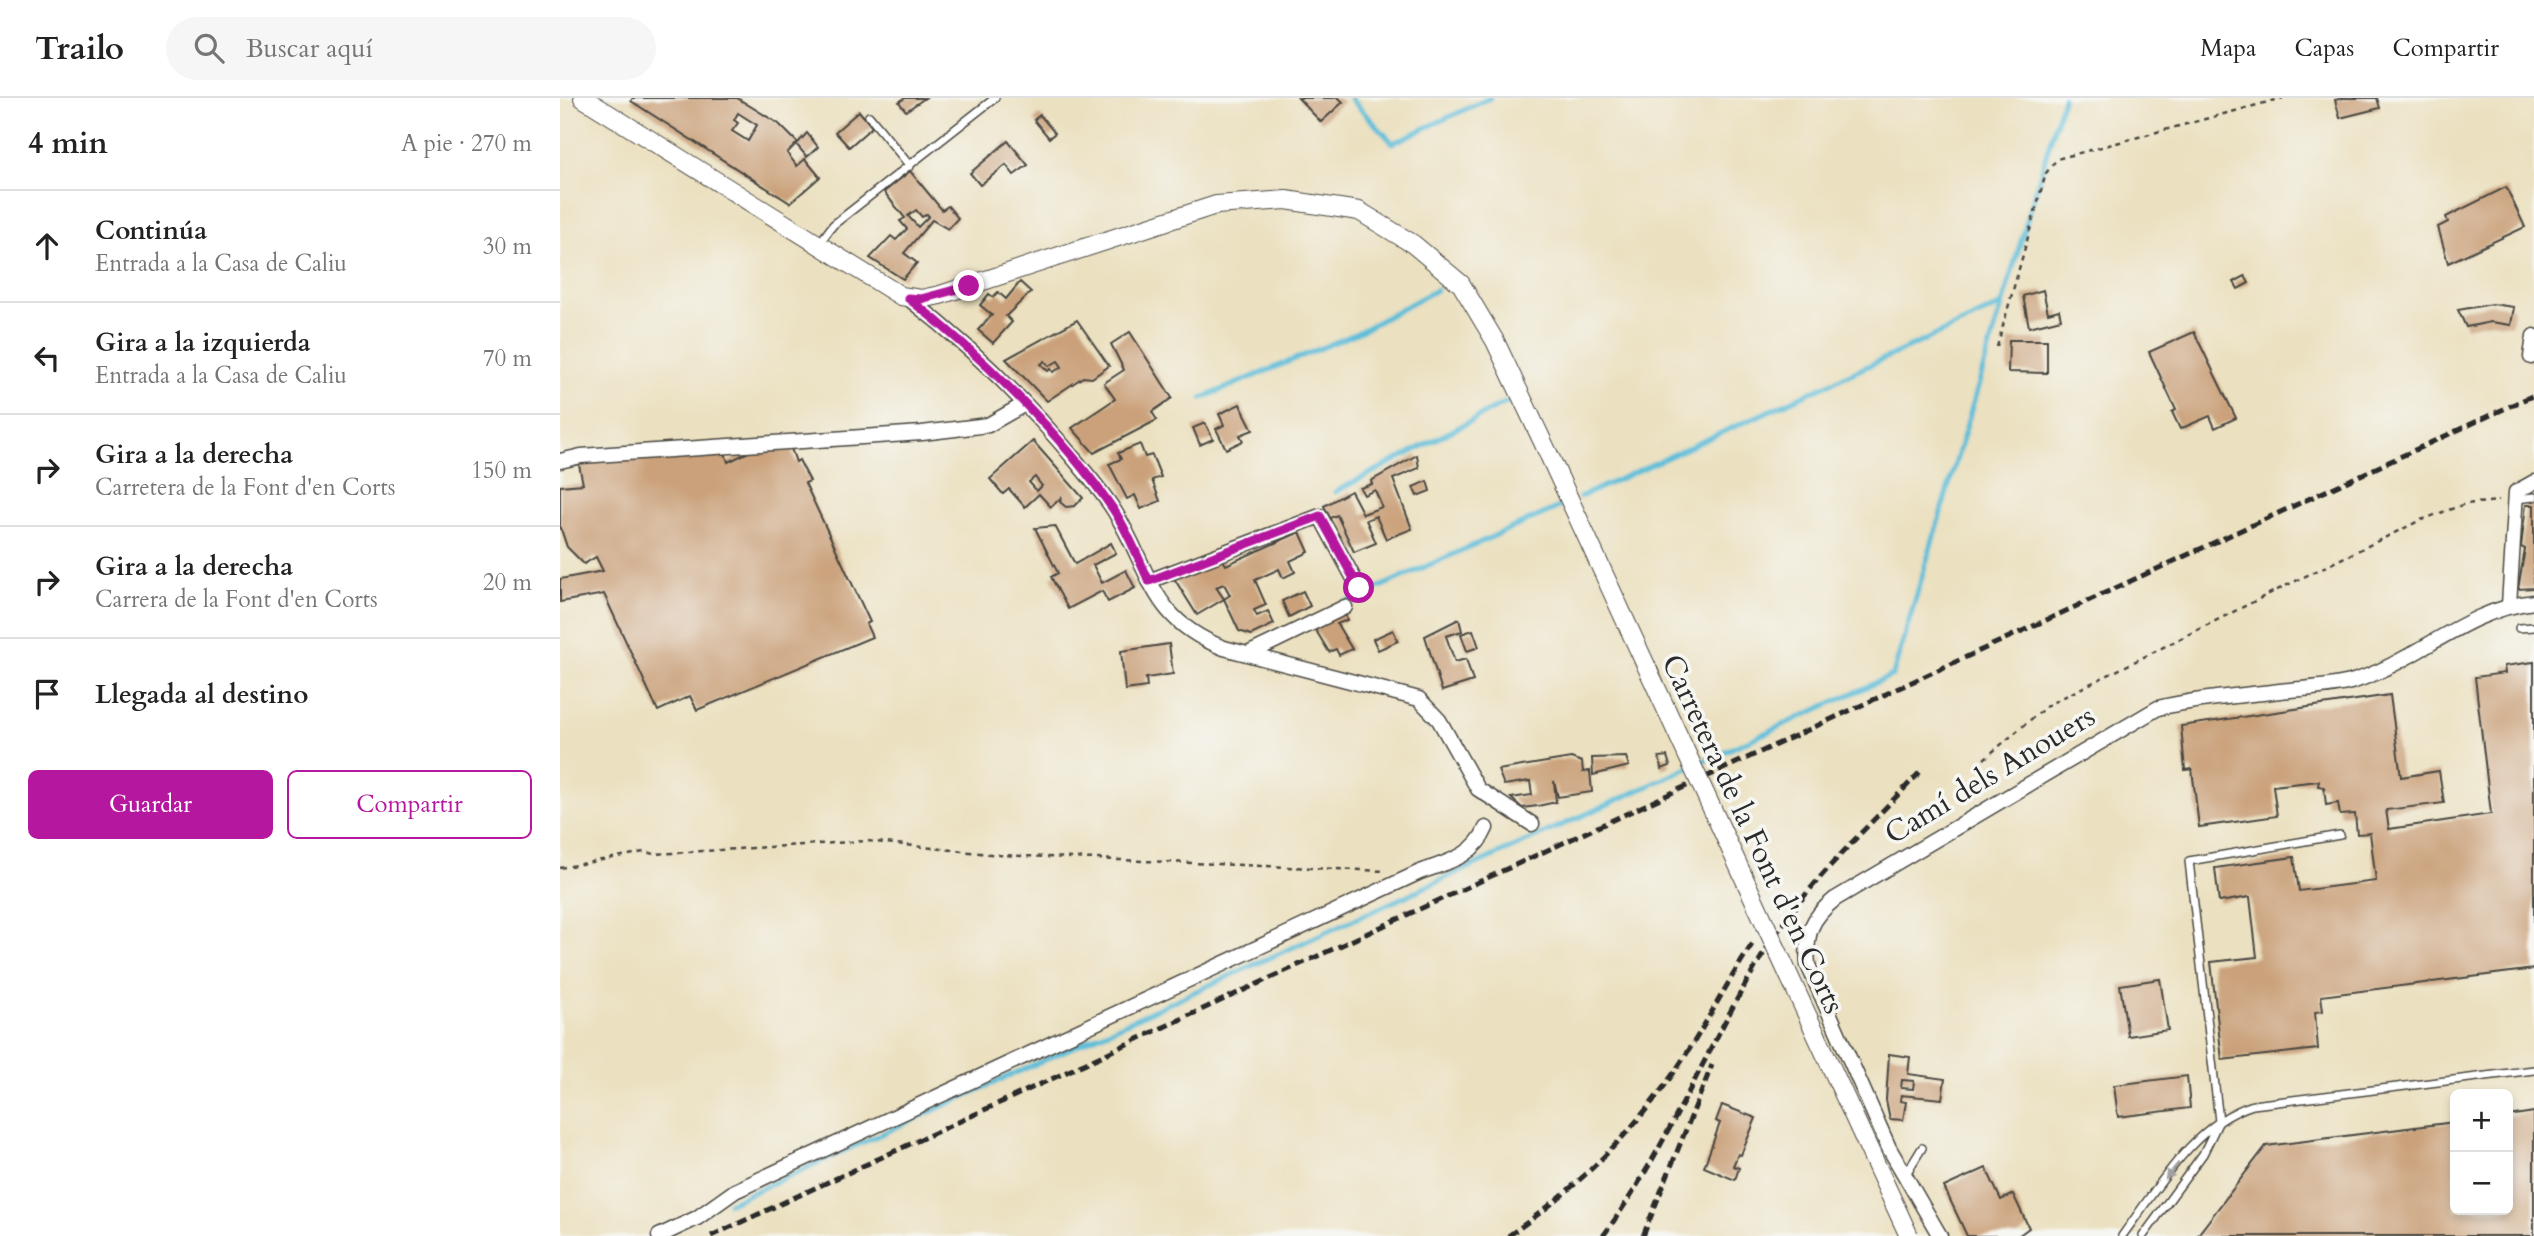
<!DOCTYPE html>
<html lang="es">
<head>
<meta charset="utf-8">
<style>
	body { margin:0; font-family:Cardo,serif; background:#f6f6f6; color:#222 }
	.controls { position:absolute; right:21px; bottom:21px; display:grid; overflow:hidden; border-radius:10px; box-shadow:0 4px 10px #0003 }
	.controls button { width:63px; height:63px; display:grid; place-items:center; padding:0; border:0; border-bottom:2px solid #e0e0e0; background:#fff; color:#222; font:35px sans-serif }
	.stop { position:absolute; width:21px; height:21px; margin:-16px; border:5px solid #b5179e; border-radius:50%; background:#fff }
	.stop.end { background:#b5179e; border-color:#fff; box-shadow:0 2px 7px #0008 }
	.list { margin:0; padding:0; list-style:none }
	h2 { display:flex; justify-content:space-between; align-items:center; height:91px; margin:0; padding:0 28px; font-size:30px }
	h2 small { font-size:23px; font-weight:400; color:#767676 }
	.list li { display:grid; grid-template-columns:46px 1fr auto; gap:21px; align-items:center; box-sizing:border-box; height:112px; padding:0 28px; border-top:2px solid #e0e0e0 }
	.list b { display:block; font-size:26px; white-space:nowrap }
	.list p { margin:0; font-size:23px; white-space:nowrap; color:#767676 }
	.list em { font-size:23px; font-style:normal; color:#767676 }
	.actions { display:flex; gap:14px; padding:21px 28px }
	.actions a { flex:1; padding:16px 0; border:2px solid #b5179e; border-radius:10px; text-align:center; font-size:24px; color:#b5179e }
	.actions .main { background:#b5179e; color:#fff }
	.icon { flex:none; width:38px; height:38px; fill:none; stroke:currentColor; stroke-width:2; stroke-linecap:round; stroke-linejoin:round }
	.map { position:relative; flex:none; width:1974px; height:1138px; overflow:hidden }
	header { display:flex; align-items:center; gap:42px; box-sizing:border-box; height:98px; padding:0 35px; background:#fff; border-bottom:2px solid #e0e0e0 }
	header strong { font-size:33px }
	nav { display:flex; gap:38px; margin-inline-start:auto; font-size:24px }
	.search { width:490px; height:63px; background:#f6f6f6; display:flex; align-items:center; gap:18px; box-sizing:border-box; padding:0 24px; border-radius:38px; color:#767676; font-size:26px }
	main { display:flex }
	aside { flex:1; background:#fff }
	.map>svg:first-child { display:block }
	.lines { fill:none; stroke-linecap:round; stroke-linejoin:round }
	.stream { stroke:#5bbdd9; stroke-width:5 }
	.building { fill:#caa17a; fill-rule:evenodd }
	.service-casing { stroke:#484641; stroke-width:10 }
	.minor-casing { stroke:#484641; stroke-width:17 }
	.tertiary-casing { stroke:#484641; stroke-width:20 }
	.path { stroke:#484641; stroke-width:2.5; stroke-dasharray:5 5; stroke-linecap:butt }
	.service { stroke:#fff; stroke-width:7 }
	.minor { stroke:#fff; stroke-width:14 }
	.tertiary { stroke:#fff; stroke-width:18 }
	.rail { stroke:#2b2b2b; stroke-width:5; stroke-dasharray:10 5; stroke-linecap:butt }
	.tertiary-bridge-casing { stroke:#484641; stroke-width:20; stroke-linecap:butt }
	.tertiary-bridge { stroke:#fff; stroke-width:18 }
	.oneway { fill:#a0a0a0 }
	.route { stroke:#b5179e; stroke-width:9 }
	.labels { text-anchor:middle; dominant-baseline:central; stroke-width:7; stroke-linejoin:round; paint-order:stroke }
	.street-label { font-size:30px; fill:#2b2b2b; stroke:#f6f6f2 }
</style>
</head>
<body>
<header>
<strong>Trailo</strong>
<div class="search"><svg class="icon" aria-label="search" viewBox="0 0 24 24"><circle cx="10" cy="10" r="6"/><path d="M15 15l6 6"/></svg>Buscar aquí</div>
<nav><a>Mapa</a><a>Capas</a><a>Compartir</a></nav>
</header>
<main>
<aside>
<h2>4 min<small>A pie · 270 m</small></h2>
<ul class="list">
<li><svg class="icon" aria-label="ahead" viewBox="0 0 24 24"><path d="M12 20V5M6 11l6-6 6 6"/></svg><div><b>Continúa</b><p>Entrada a la Casa de Caliu</p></div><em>30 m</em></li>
<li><svg class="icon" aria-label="left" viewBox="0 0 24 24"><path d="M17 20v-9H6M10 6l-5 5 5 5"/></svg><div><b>Gira a la izquierda</b><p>Entrada a la Casa de Caliu</p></div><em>70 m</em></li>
<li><svg class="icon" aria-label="right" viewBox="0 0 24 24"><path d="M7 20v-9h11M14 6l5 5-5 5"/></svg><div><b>Gira a la derecha</b><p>Carretera de la Font d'en Corts</p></div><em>150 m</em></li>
<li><svg class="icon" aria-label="right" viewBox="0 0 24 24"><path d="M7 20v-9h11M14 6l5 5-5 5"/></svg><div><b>Gira a la derecha</b><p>Carrera de la Font d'en Corts</p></div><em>20 m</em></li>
<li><svg class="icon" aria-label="arrive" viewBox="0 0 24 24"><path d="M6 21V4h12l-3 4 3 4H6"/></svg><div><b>Llegada al destino</b></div></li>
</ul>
<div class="actions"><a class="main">Guardar</a><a>Compartir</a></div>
</aside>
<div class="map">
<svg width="1974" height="1138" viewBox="0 0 1974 1138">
	<rect width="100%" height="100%" fill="#f6f6f2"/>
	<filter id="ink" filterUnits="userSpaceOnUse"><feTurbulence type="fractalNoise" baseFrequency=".0143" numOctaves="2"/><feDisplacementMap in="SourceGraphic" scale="14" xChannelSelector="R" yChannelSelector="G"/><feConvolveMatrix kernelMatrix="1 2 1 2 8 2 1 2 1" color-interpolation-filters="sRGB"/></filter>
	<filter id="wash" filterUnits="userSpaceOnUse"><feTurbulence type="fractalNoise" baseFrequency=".00686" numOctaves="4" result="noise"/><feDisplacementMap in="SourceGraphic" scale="28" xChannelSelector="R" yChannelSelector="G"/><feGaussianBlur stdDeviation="1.57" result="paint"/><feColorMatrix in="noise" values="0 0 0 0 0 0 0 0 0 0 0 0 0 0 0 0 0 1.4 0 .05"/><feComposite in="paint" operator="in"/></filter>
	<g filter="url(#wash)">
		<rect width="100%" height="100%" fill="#ebe0bf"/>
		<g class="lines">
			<g class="stream">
				<path d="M790 0 833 45 930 0"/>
				<path d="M642 300 797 235 876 192"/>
				<path d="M775 394 947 304"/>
				<path d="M1020 399 1442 207"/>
				<path d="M784 505 999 409"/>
				<path d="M169 1105 1333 577 1503 0"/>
			</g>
		</g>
		<g id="blocks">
			<g class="building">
				<path d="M73 0H177L219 26 238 45 247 35 258 49 247 59 236 46 227 55 237 68 245 61 260 79 230 105 71 3ZM178 15 197 27 188 43 172 33 178 25 174 22Z"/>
				<path d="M345 0H365L346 13 339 4Z"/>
				<path d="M738 0H779L783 4 761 24Z"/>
				<path d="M1783 0H1817L1820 10 1780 20 1775 2Z"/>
				<path d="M299 13 312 29 289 49 275 34Z"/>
				<path d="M480 17 495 35 489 40 474 22Z"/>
				<path d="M448 43 468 67 454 77 446 67 420 87 410 75Z"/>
				<path d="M350 73 382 112 388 108 398 120 388 131 372 122 344 155 357 165 343 181 310 160 331 138 336 142 347 131 340 123 345 120 324 94ZM356 112 362 119 367 116 369 118 358 129 348 118Z"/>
				<path d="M1946 89 1965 129 1888 165 1878 129 1888 124 1886 119Z"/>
				<path d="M1685 178 1689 185 1678 191 1674 184Z"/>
				<path d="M460 184 471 194 446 218 452 224 433 245 418 232 432 217 420 207 429 196 433 199 438 194 446 201Z"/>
				<path d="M1483 192 1488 215 1499 212 1501 221 1469 229 1463 198Z"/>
				<path d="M1932 206 1954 209 1951 227 1931 224 1906 229 1898 212Z"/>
				<path d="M517 222 549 268 532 280 523 279 487 303 446 261ZM485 263 489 268 498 263 502 269 493 274 491 271 488 273 481 266Z"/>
				<path d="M570 234 612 300 592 314 597 322 534 355 512 330 555 301 544 285 564 272 551 246Z"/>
				<path d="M1634 234 1676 320 1655 330 1650 318 1620 331 1612 314 1616 312 1589 254Z"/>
				<path d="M1449 242H1487V275L1448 274Z"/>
				<path d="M680 306 693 332 680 337 683 343 666 351 656 331 664 327 659 316Z"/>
				<path d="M645 325 653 341 640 347 633 330Z"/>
				<path d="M473 343 523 400 515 408 506 409 500 404 502 399 491 409 479 396 465 409 449 391 443 396 430 381ZM475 379 482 388 477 393 469 384Z"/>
				<path d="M205 346 230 348 236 364 239 362 250 383 245 385 310 524 306 526 312 539 137 612 130 598 98 613 44 496 0 504V481L43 473 36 459 24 466 7 449 0 428V388L23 386 18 362 163 349 168 364Z"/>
				<path d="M580 346 585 359 592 357 601 379 592 382 600 403 581 411 575 397 567 401 549 366 561 361 558 355Z"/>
				<path d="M857 357 859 370 833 381 852 431 826 441 816 418 806 422 816 445 794 454 777 417 770 420 764 408 791 393 803 416 822 409 815 392 804 397 800 390 812 386 811 383Z"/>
				<path d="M867 383 870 393 857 398 853 389Z"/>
				<path d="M1966 407H1974V490L1958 491 1965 451 1961 449Z"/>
				<path d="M495 428 515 466 551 445 556 455 533 467 542 485 566 472 575 490 548 504 542 493 508 511 491 479 498 475 475 430Z"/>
				<path d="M740 434 749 454 730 463 735 474 723 480 719 471 695 482 706 507 694 512 697 518 708 513 714 526 691 537 679 533 664 501 670 497 664 486 656 489 664 501 637 517 612 477 663 462 666 467Z"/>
				<path d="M743 493 750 508 729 519 722 503Z"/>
				<path d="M784 512 787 522 777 526 792 551 779 557 776 551 769 554 752 526Z"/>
				<path d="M899 521 902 533 886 538 895 564 906 561 913 583 882 593 865 538Z"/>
				<path d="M833 532 838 543 818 552 813 541Z"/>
				<path d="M913 532 919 549 907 553 901 536Z"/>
				<path d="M609 546 613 576 586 580 587 589 565 592 561 553Z"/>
				<path d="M1974 564V871L1761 898 1763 913 1755 914 1758 951 1662 962 1651 864 1697 859 1690 799 1659 804 1655 770 1734 759 1739 793 1816 783 1810 735 1797 736 1795 716 1780 717 1778 705 1766 707 1764 689 1758 688 1759 683 1713 688 1717 718 1639 729 1632 671 1625 672 1621 628 1830 597 1841 679 1879 673 1884 705 1826 712 1829 731 1931 716 1915 579 1945 575 1944 568Z"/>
				<path d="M1107 658 1110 668 1102 671 1099 659Z"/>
				<path d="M1066 659 1069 668 1033 677 1032 660Z"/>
				<path d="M1011 660 1022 664 1023 674 1030 673 1032 694 998 699 994 683 996 704 978 708 962 710 951 700 972 697 970 683 944 687 938 672Z"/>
				<path d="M1600 881 1608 932 1568 938 1560 887Z"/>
				<path d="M1329 956 1350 959 1348 976 1385 981 1382 1001 1341 997 1340 1003 1346 1004 1343 1022 1330 1021 1326 1002ZM1342 982 1354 983 1353 991 1341 990Z"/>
				<path d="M1627 978 1630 1010 1558 1019 1554 987Z"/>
				<path d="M1162 1007 1196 1020 1181 1057 1178 1056 1173 1068 1179 1070 1175 1082 1144 1069 1160 1025 1156 1023Z"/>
				<path d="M1974 1014V1138H1637L1706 1048 1895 1024V1112H1948V1018Z"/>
				<path d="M1426 1070 1441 1102 1453 1096 1469 1130 1458 1138H1407L1384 1089Z"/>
			</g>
		</g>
	</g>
	<g filter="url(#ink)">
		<use href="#blocks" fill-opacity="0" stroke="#484641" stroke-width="2"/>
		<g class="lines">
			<defs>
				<g id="service">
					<path d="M309 18 350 68"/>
					<path d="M258 147 273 127 435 0"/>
					<path d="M1956 401 1974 399"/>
					<path d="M1959 530 1974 529"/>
					<path d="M1346 1076 1362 1050"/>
					<path d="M1562 1138C1597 1091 1634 1025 1693 1007L1974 972"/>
					<path d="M1583 1138 1643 1056 1659 1023 1629 763 1780 737"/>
				</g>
				<g id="minor">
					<path d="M348 200C409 247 467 304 516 363 529 379 544 396 555 414 592 474 589 521 664 550L859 601 879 622 918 691 972 726"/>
					<path d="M1971 259 1974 238"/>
					<path d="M0 363 21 358 362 335 428 327 463 307"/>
					<path d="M589 483 760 418 799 490"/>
					<path d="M1949 507 1956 394 1974 384"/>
					<path d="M690 555 785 509"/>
					<path d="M99 1138 137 1120 175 1093 860 774C887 764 914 759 926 730"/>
					<path d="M1380 1138 1329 1050 1248 867C1245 836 1251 820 1275 801L1598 610C1641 600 1686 597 1730 592 1751 590 1774 589 1794 583 1857 563 1906 511 1974 504"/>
				</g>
				<path id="tertiary" d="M23 0 341 198 361 201 380 197 656 107 726 102 799 113 853 146 901 186 935 243 989 357"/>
			</defs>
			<use href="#service" class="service-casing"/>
			<use href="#minor" class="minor-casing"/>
			<use href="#tertiary" class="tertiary-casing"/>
			<g class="path">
				<path d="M1437 249 1486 75 1497 61 1723 0"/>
				<path d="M1424 661 1488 607 1715 493 1861 422 1905 406 1939 403"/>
				<path d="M0 770 84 754 95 756 307 743 439 757 825 773"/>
			</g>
			<use href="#service" class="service"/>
			<use href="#minor" class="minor"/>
			<use href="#tertiary" class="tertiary"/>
			<g class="rail">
				<path d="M151 1138 1974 297"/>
				<path d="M948 1138C1019 1090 1081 1027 1127 955 1150 919 1169 881 1193 845"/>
				<path d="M1043 1138C1109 1049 1148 944 1207 850 1248 784 1308 729 1361 673"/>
				<path d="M1083 1138 1152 967"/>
			</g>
			<defs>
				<path id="tertiary-bridge" d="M989 357 1349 1138"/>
			</defs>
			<use href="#tertiary-bridge" class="tertiary-bridge-casing"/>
			<use href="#tertiary-bridge" class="tertiary-bridge"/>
		</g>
		<defs><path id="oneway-solid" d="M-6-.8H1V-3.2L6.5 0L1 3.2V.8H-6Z" transform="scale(1.75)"/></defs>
		<use class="oneway" href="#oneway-solid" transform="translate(1612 1073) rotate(130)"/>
	</g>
	<g class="lines" filter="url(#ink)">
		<path class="route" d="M409 188 361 201 348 200C418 254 503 338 553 411 568 433 578 460 589 483L760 418 799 490"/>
	</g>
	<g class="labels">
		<g class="street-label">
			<text transform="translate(1430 677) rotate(-31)">Camí dels Anouers</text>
			<text transform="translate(1193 736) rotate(65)">Carretera de la Font d'en Corts</text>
		</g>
	</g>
</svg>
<div class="controls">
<button>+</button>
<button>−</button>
</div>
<div class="stop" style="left:799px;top:490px"></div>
<div class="stop end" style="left:409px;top:188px"></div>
</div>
</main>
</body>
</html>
